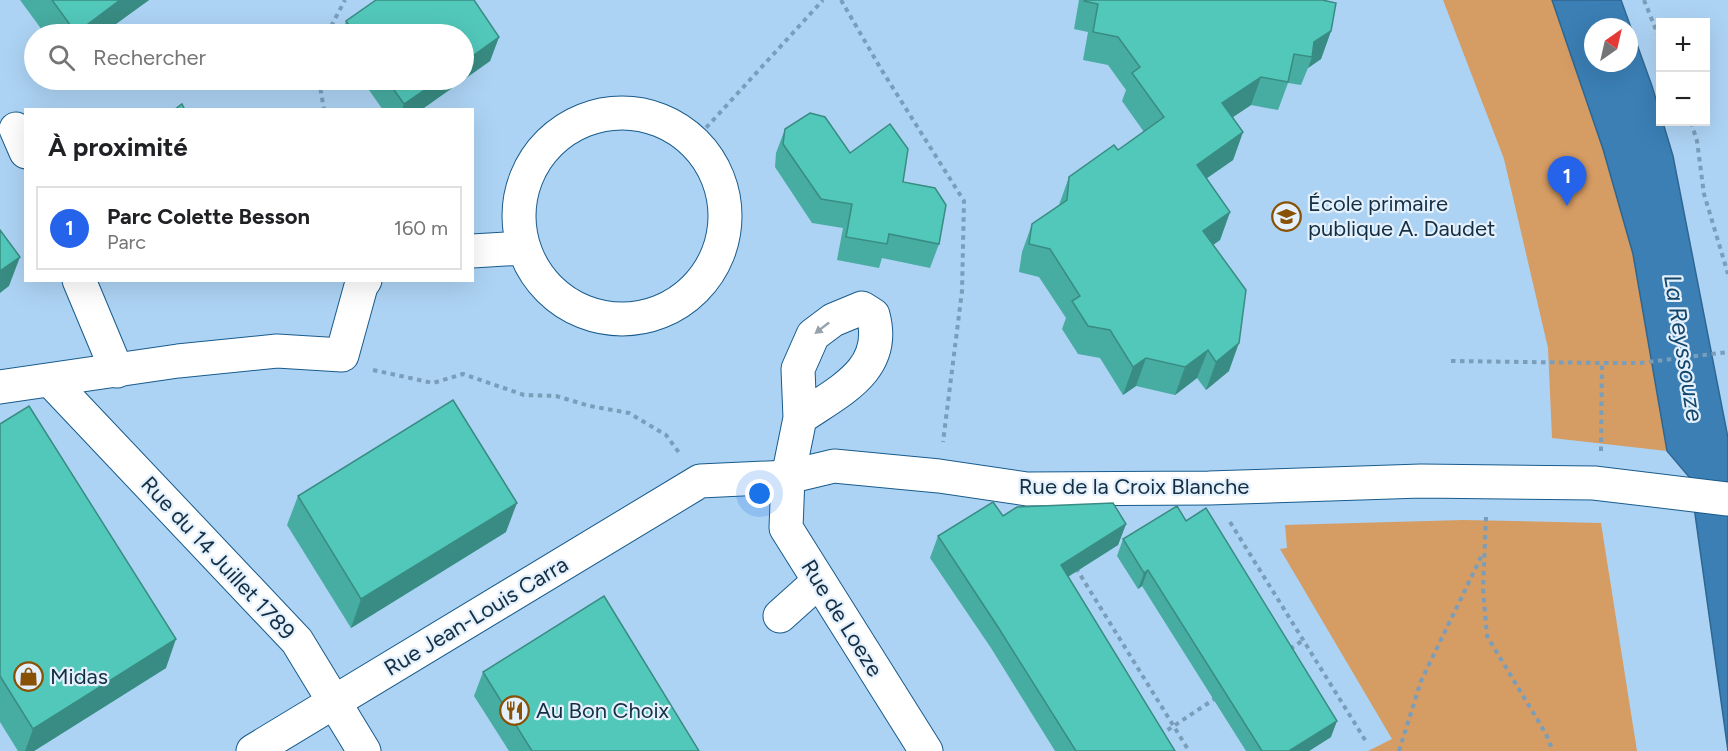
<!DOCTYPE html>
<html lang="fr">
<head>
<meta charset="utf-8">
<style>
	body { margin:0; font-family:Figtree,sans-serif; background:#f6f6f6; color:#202124 }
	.controls { position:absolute; right:18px; top:18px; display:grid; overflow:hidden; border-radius:0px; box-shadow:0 6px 24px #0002 }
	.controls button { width:54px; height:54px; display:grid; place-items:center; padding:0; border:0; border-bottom:2px solid #e0e0e0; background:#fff; color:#202124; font:30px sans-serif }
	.compass { position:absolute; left:1584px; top:18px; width:54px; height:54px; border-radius:50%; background:#fff; box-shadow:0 6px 24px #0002; rotate:34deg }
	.you { position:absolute; left:760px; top:494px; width:21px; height:21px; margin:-15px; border:4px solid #fff; border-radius:50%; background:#1a73e8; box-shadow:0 0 0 9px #1a73e833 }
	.badge { display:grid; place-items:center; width:39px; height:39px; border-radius:50%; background:#2563eb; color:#fff; font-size:20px; font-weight:700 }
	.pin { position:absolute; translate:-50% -50px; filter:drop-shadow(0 2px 3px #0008) }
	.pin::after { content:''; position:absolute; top:32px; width:21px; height:18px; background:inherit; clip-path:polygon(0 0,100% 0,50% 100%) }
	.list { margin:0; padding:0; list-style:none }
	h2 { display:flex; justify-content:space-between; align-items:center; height:78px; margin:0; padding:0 24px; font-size:26px }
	h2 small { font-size:20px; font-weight:400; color:#757577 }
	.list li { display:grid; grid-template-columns:39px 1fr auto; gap:18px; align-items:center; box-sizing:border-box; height:84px; margin:0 12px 12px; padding:0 12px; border:2px solid #e0e0e0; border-radius:0px }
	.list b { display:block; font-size:22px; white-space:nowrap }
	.list p { margin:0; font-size:20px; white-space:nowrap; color:#757577 }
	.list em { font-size:20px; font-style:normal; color:#757577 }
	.icon { flex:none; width:33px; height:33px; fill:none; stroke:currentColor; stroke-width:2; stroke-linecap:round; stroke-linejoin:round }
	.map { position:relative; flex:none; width:1728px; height:751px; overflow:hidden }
	.search { position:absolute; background:#fff; box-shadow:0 6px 24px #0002; left:24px; top:24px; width:450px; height:66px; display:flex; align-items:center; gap:15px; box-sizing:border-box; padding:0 21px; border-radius:33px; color:#757577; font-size:22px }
	.panel { position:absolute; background:#fff; box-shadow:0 6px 24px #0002; left:24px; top:108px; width:450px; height:174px; border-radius:0px }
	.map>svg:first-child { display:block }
	.green { fill:#d59c64 }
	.water { fill:#3b7fb5; stroke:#2f6793; stroke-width:1.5; fill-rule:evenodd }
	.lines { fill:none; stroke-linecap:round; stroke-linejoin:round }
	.minor-casing { stroke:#185b8c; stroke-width:35 }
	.path { stroke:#7a9dba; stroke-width:4; stroke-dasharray:4.5 4.5; stroke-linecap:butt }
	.minor { stroke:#fff; stroke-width:33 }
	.wall { fill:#47aca1 }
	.shaded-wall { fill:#398c83 }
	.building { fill:#52c8bb; stroke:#398c83; stroke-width:1.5 }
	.oneway { fill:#95a1ab }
	.labels { text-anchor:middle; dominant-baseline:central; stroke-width:4.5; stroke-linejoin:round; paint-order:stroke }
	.poi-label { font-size:22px; fill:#142f44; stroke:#e4f0fc; text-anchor:start }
	.street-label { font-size:22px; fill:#142f44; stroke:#e4f0fc }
	.water-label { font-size:24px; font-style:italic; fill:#12456a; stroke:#e4f0fc }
</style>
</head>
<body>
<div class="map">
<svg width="1728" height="751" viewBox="0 0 1728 751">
	<rect width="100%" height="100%" fill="#add3f4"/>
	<g class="green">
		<path d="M1443 0H1552L1603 149 1633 254 1667 451 1552 438 1548 348 1504 159Z"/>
		<path d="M1463 520 1601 523 1637 751H1368L1392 739 1280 549 1287 548 1285 525Z"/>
	</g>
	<path class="water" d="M1552 0H1621L1652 86 1673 156 1728 438V751L1690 478 1667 451 1633 254 1603 149ZM1593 27H1629V63H1593Z"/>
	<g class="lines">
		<defs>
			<g id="minor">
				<circle cx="622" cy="216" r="103"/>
				<path d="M16 129 26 152"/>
				<path d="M472 251 523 248"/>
				<path d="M79 280 117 371"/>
				<path d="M51 381 297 641 364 751"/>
				<path d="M0 387 178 361 277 351 342 355 361 286 365 280"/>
				<path d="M800 418C839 391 888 370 873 315L862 308 833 320 813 335 798 369 800 418 788 477 786 528 926 751"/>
				<path d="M780 616 819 581"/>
				<path d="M253 751 700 481 788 477 834 466 939 476 1027 489 1209 488 1421 481 1594 483 1728 499"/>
			</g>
		</defs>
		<use href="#minor" class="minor-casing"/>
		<g class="path">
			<path d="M841 0 881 69 964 201 962 291 943 442"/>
			<path d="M1644 0 1660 40"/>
			<path d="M327 34 345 0"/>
			<path d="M319 80 324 110"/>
			<path d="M1691 122 1697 141 1704 194 1728 274"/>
			<path d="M694 141 823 0"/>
			<path d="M1451 361 1602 363"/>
			<path d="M373 370 433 383 463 374 524 395 556 396 590 406 629 413 666 435 680 454"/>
			<path d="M1601 451 1602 363H1640L1728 352"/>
			<path d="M1486 517 1483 589 1487 636 1546 734 1553 751"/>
			<path d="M1230 522 1367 743"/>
			<path d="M1076 568 1189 751"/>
			<path d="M1290 649 1302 641"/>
			<path d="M1160 735 1216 698"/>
			<path d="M1399 751 1421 681 1482 555"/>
		</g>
		<use href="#minor" class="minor"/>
	</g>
	<g class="wall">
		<path d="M20 0H149L102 34H45Z"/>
		<path d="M376 0H474L499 37 490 61 421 110H383L362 80H464V34H341L346 21Z"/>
		<path d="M1079 0H1322L1331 31 1321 59 1308 68 1301 85 1288 83 1278 110 1251 105 1233 117 1243 132 1233 160 1207 178 1230 212 1220 240 1213 245 1229 371 1206 390 1197 378 1175 395 1136 386 1123 395 1100 358 1078 354 1062 329 1066 318 1039 277 1019 272 1022 252 1032 224 1059 205 1069 177 1118 150 1144 132 1122 101 1126 90 1108 65 1083 60 1088 32 1074 29Z"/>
		<path d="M785 129 850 153 903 182 939 244 930 268 882 258 879 268 837 260 843 228 812 223 775 167 776 153Z"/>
		<path d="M0 424 166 668 34 751H18L0 722Z"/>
		<path d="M298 496 506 532 351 628 287 525Z"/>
		<path d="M1186 521 1331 737 1309 751H1246L1142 586 1138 589 1117 556 1123 539Z"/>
		<path d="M1126 524 1118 545 1068 577 1175 751H1055L991 648 930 558 938 536Z"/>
		<path d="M483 672 699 751H509L474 696Z"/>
	</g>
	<g class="shaded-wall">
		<path d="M120 0H149L102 34H75L76 33Z"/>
		<path d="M1331 31 1321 59 1308 68 1312 57 1314 42Z"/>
		<path d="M499 37 490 61 421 110H402L404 104 439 80H464V62Z"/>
		<path d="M1261 77 1251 105 1212 131 1222 103Z"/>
		<path d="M1243 132 1233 160 1187 192 1197 165Z"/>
		<path d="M1230 212 1220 240 1193 259 1203 231Z"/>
		<path d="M20 257 9 286 0 293V271Z"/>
		<path d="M1239 343 1229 371 1206 390 1216 362Z"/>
		<path d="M1208 350 1197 378 1175 395 1185 367Z"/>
		<path d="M1146 358 1136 386 1123 395 1133 367Z"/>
		<path d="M517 503 506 532 351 628 361 599Z"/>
		<path d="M1126 524 1118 545 1053 586 1061 565Z"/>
		<path d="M1148 570 1142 586 1138 589 1144 573Z"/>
		<path d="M176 639 166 668 34 751H25L33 729Z"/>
		<path d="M1337 721 1331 737 1309 751H1289Z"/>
	</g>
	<g class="building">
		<path d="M52 0H120L76 33Z"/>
		<path d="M376 0H474L499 37 464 62V34H355L346 21Z"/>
		<path d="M1085 0H1322L1336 3 1331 31 1314 42 1312 57 1294 54 1288 82 1261 77 1222 103 1243 132 1197 165 1230 212 1203 231 1246 290 1239 343 1216 362 1208 350 1185 367 1146 358 1133 367 1110 330 1088 326 1072 301 1080 296 1050 249 1029 244 1032 224 1067 200 1069 177 1114 145 1118 150 1164 117 1132 73 1140 67 1118 37 1093 32 1098 4 1084 1Z"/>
		<path d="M387 80H439L404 104Z"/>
		<path d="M182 104 185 110H174Z"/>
		<path d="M810 113 825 117 850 153 890 124 908 149 903 182 935 188 946 205 939 244 889 234 887 244 846 237 852 204 821 199 783 144 785 129Z"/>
		<path d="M0 230 20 257 0 271Z"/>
		<path d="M453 400 517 503 361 599 298 496Z"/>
		<path d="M29 406 176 639 33 729 0 676V424Z"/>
		<path d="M993 502 1003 516 1017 507 1113 503 1126 524 1061 565 1175 751H1076L998 627 938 536Z"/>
		<path d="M1177 506 1186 521 1206 508 1337 721 1289 751H1262L1148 570 1144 573 1123 539Z"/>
		<path d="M604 596 699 751H532L483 672Z"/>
	</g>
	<defs><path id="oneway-solid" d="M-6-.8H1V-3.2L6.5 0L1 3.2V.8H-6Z" transform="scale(1.5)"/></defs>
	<use class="oneway" href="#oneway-solid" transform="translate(822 328) rotate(142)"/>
	<defs>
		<symbol id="school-ring" viewBox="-11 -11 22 22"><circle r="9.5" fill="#e4f0fc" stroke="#895104" stroke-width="1.5"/><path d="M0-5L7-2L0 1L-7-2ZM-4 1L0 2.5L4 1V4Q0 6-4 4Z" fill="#895104"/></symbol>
		<symbol id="shop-ring" viewBox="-11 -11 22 22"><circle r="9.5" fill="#e4f0fc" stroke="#895104" stroke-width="1.5"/><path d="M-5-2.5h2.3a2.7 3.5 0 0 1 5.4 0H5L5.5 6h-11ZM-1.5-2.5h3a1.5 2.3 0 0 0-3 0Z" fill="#895104"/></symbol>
		<symbol id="restaurant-ring" viewBox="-11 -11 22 22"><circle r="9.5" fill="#e4f0fc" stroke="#895104" stroke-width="1.5"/><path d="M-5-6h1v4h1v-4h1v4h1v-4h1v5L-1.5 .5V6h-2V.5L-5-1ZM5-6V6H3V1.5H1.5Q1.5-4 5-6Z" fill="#895104"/></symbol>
	</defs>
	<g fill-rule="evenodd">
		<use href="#school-ring" x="1270" y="200" width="33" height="33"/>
		<use href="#shop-ring" x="12" y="660" width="33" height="33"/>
		<use href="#restaurant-ring" x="498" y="694" width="33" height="33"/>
	</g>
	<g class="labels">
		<g class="poi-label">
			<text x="1308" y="203">École primaire<tspan x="1308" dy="25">publique A. Daudet</tspan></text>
			<text x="50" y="676">Midas</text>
			<text x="536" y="710">Au Bon Choix</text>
		</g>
		<g class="street-label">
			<text x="1134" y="486">Rue de la Croix Blanche</text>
			<text transform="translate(218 558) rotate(47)">Rue du 14 Juillet 1789</text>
			<text transform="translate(476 616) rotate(-31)">Rue Jean-Louis Carra</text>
			<text transform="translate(842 618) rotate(58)">Rue de Loeze</text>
		</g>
		<g class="water-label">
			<text transform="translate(1684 348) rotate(81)">La Reyssouze</text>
		</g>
	</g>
</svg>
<div class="controls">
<button>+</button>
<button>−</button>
</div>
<svg class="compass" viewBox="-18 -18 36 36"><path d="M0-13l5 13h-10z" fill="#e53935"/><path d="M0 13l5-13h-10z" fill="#757577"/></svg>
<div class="you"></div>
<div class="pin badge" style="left:1567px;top:206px">1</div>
<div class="search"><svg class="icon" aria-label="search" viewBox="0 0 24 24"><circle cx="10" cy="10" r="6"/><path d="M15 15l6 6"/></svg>Rechercher</div>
<section class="panel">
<h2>À proximité<small></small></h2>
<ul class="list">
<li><span class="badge">1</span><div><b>Parc Colette Besson</b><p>Parc</p></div><em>160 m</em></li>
</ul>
</section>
</div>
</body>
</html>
